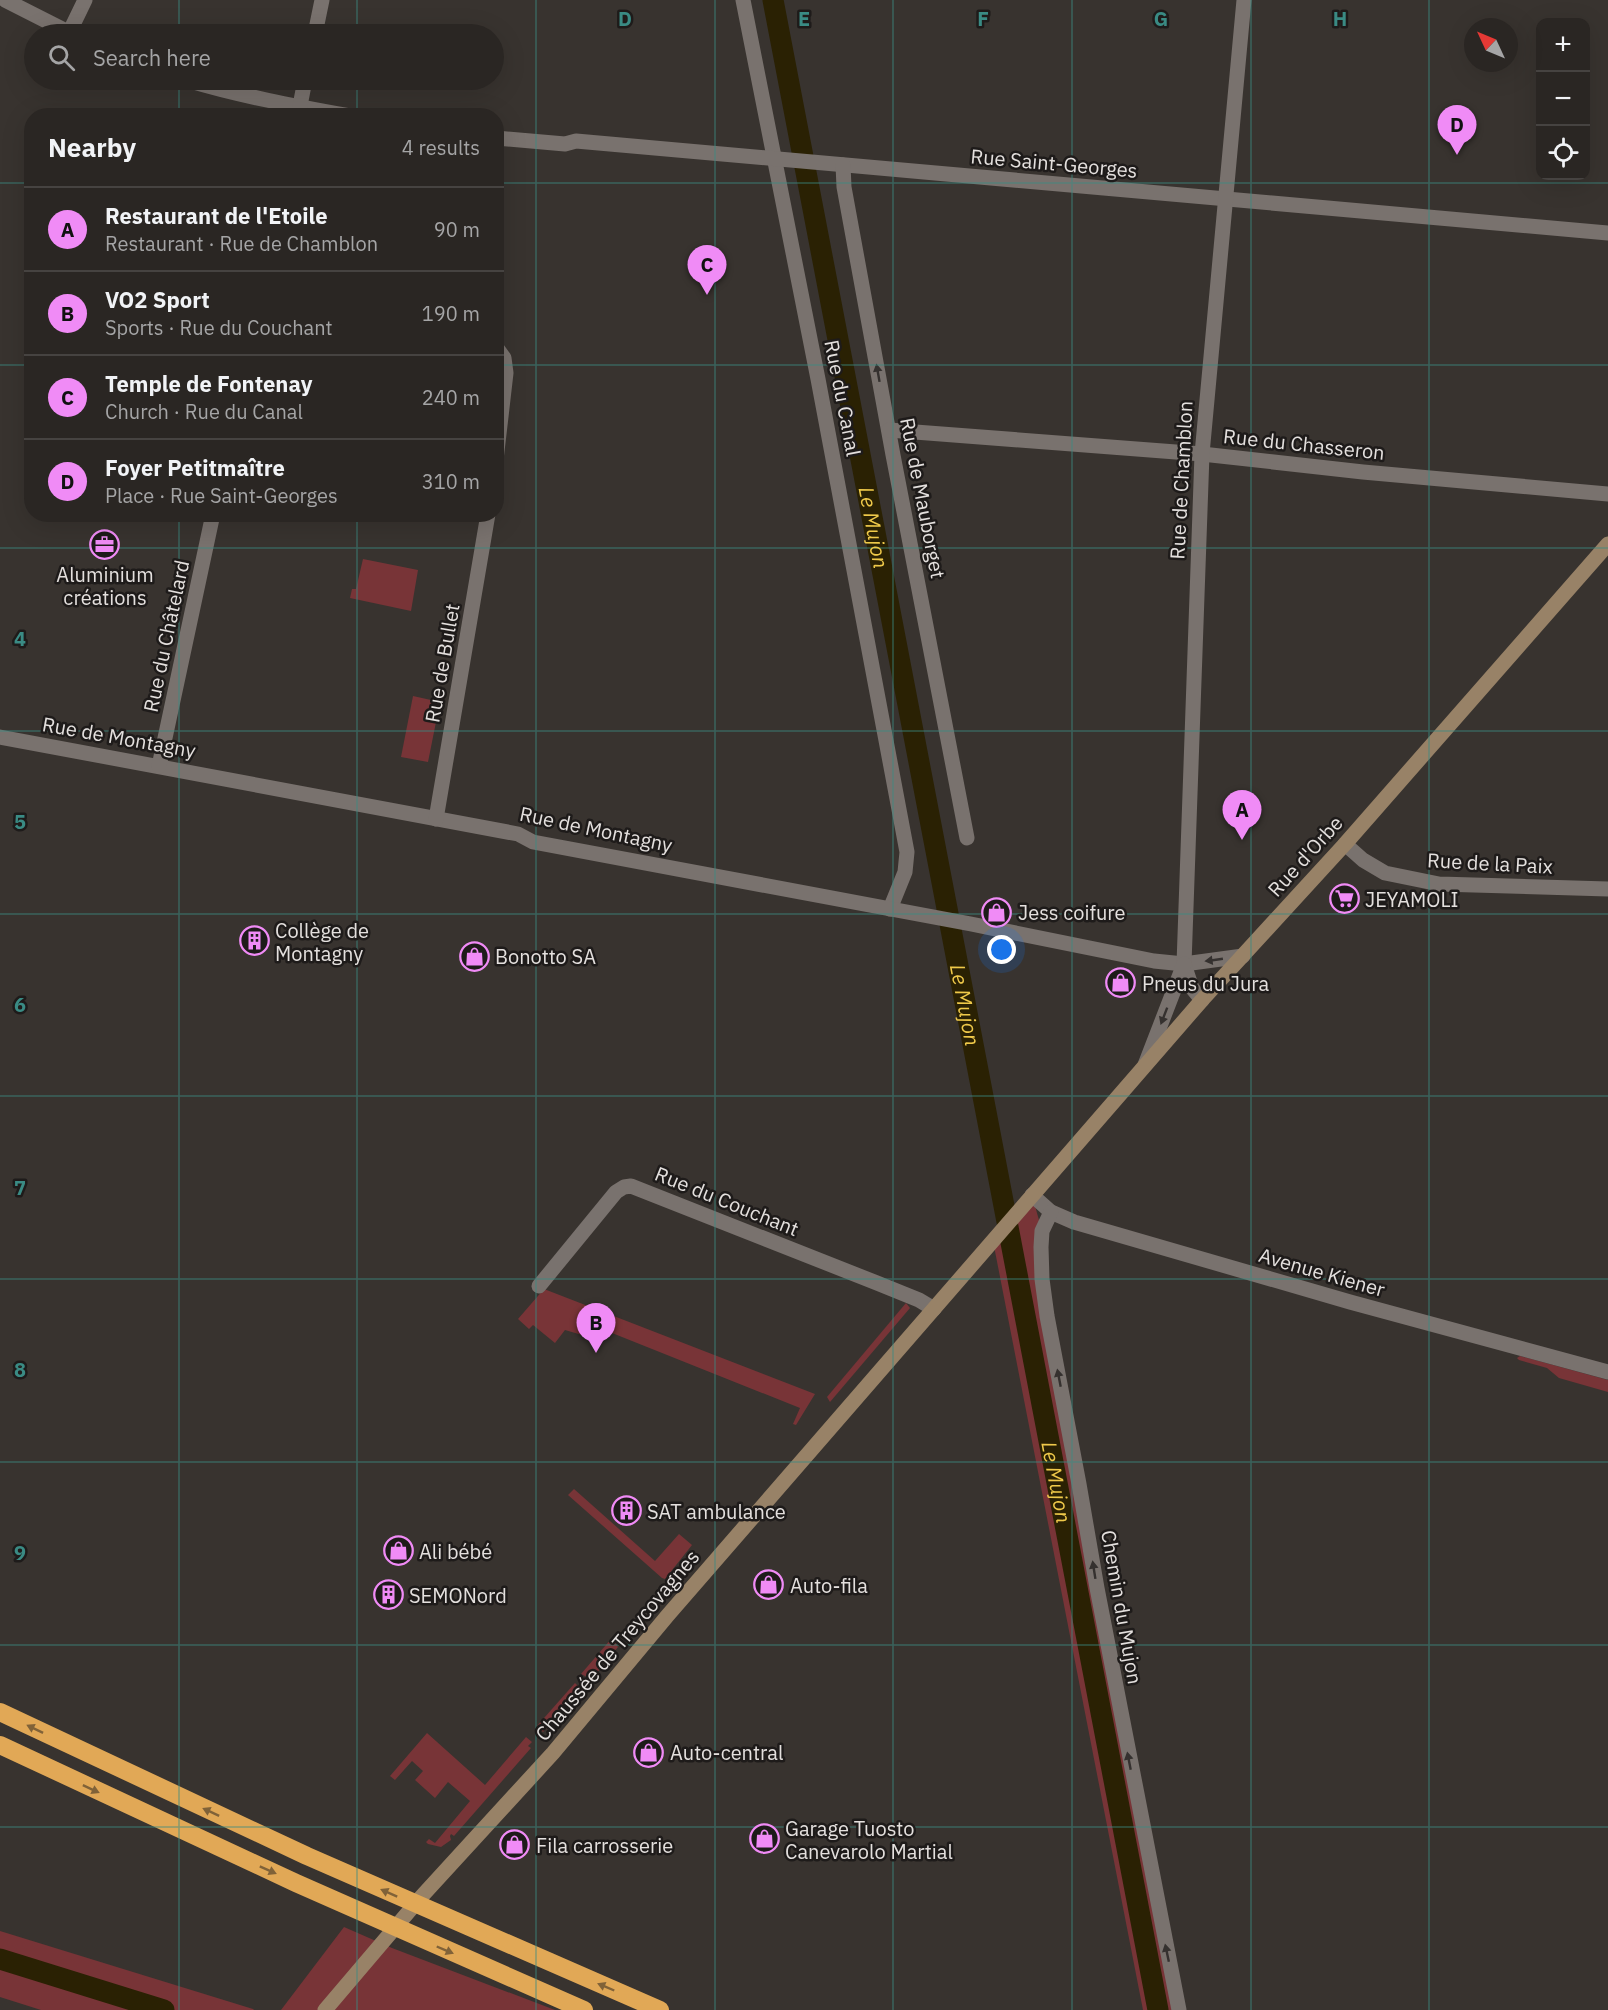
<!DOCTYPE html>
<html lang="en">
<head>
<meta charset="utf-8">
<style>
	body { margin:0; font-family:"IBM Plex Sans",sans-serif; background:#363230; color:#f1f3f6 }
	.controls { position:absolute; right:18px; top:18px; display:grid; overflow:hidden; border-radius:12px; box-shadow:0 6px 24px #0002 }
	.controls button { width:54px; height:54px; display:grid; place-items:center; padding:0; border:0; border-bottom:2px solid #464341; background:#2a2623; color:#f1f3f6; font:30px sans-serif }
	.compass { position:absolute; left:1464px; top:18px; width:54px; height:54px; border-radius:50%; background:#2a2623; box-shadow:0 6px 24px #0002; rotate:314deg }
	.you { position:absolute; left:1002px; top:950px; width:21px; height:21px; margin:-15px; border:4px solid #fff; border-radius:50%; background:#1a73e8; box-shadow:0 0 0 9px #1a73e833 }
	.badge { display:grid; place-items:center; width:39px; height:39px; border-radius:50%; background:#f08bf6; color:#111; font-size:20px; font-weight:700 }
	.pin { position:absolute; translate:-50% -50px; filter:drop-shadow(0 2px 3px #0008) }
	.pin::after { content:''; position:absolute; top:32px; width:21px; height:18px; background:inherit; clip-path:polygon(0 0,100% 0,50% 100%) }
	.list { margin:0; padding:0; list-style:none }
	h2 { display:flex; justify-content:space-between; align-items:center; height:78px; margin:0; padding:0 24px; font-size:26px }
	h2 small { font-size:20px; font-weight:400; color:#a5a5a6 }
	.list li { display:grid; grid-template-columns:39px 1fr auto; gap:18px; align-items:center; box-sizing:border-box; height:84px; padding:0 24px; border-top:2px solid #464341 }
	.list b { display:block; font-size:22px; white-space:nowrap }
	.list p { margin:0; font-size:20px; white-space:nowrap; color:#a5a5a6 }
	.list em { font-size:20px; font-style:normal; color:#a5a5a6 }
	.icon { flex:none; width:33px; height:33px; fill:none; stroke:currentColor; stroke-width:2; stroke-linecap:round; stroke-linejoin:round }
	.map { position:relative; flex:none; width:1608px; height:2010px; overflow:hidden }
	.search { position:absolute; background:#2a2623; box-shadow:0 6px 24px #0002; left:24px; top:24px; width:480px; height:66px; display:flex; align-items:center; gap:15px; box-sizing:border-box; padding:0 21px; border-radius:33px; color:#a5a5a6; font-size:22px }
	.panel { position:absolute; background:#2a2623; box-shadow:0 6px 24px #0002; left:24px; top:108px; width:480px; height:414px; border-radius:24px }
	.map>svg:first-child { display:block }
	.green { fill:#783437 }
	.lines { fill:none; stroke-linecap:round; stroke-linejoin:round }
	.canal { stroke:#2a2103; stroke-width:21 }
	.minor { stroke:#79726e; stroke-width:15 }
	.tertiary { stroke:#79726e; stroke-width:15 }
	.secondary { stroke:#988267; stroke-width:15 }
	.motorway { stroke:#e1a856; stroke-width:18 }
	.oneway { fill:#35312f }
	.oneway2 { fill:#806238 }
	.grid { fill:none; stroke:#3a8b84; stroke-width:1.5; stroke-opacity:0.55 }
	.labels { text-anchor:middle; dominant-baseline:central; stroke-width:5; stroke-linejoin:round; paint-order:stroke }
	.street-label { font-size:20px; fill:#e4e0de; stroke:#1e1b1a }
	.poi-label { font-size:20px; fill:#e4e0de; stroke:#1e1b1a; text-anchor:start }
	.water-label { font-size:21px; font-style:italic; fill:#efc94a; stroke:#1e1b1a }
	.grid-label { font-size:20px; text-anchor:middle; font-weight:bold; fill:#3a8b84; stroke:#1e1b1a; stroke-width:5; stroke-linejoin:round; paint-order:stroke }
</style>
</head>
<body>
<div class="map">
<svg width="1608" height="2010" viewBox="0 0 1608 2010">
	<rect width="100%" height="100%" fill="#38332f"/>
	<g class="green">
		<path d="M363 559 418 570 411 611 350 598 352 589H356Z"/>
		<path d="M413 696 440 702 428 762 401 757Z"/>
		<path d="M1032 1195 1042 1231 1041 1247 1179 2010H1143L993 1241Z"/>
		<path d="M544 1289 815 1394 796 1425 793 1424 800 1408 587 1323 582 1335 565 1330 555 1343 533 1325 529 1329 518 1319Z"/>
		<path d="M906 1303 910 1308 830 1402 827 1397Z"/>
		<path d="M1520 1356 1608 1380V1392L1559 1378 1547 1368 1519 1360 1517 1358Z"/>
		<path d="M574 1489 655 1561 679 1534 692 1545 665 1579 662 1578 568 1495Z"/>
		<path d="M612 1638 618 1647 605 1663 603 1661 600 1663 603 1666 591 1679 581 1674Z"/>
		<path d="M575 1683 582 1690 543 1732 537 1726Z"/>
		<path d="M427 1733 485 1785 526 1737 532 1742 528 1746 531 1748 454 1836 451 1834 450 1836 451 1840 441 1847 428 1844 426 1842 429 1839 435 1843 470 1801 448 1782 435 1798 415 1780 423 1771 412 1761 395 1780 390 1776Z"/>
		<path d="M344 1927 392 1948 555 2010H281Z"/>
		<path d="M0 1931 253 2009 254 2010H41L0 1997Z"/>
	</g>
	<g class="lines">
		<g class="canal">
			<path id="s1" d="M773 0 1158 2010"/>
			<path d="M0 1959 164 2010"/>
		</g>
		<g class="minor">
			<path d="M5 0 72 34"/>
			<path d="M743 0 818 379 907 852 905 872 890 909"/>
			<path d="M69 33 85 0"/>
			<path d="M315 34 322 0"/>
			<path d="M187 80C240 96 295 106 350 116"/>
			<path d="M298 116 305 80"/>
			<path d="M496 138 565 144 576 141 1608 233"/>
			<path d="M843 165 844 187 893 455 967 838"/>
			<path d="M496 347 504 358 506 373 496 460"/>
			<path d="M889 430 1202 454 1363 472 1608 494"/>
			<path d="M0 737 518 834 533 842 971 924 1154 961 1184 964"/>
			<path d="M159 766 213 514"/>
			<path d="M436 819 488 514"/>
			<path d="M1345 844 1363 860 1385 873 1439 884 1608 889"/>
			<path d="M1032 1195 1051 1212 1074 1222 1350 1302 1608 1372"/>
			<path d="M1051 1212 1042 1231 1041 1247 1042 1279 1047 1316 1079 1484 1097 1588 1179 2010"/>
			<path d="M539 1286 616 1192 624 1187 631 1186 877 1283 919 1300 934 1309"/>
		</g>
		<g class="tertiary">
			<path d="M1184 964 1243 956"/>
			<path d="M1202 1000 1192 988 1184 964 1202 454 1244 0"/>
			<path d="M1145 1065 1184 964"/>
		</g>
		<path class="secondary" d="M325 2010 422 1896 553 1753 668 1615 1202 1000 1345 844 1608 544"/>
		<g class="motorway">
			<path d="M0 1712 307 1856 660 2010"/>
			<path d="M0 1745 296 1883 584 2010"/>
		</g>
	</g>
	<defs><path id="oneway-solid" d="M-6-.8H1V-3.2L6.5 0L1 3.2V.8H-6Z" transform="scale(1.5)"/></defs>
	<g class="oneway">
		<use href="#oneway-solid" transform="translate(878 373) rotate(-100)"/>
		<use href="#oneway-solid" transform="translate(1214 960) rotate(172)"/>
		<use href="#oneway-solid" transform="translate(1164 1016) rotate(111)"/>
		<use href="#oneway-solid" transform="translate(1059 1378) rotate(-101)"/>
		<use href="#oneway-solid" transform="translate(1094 1570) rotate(-99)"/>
		<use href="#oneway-solid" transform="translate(1129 1761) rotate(-101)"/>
		<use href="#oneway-solid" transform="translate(1167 1953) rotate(-102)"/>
	</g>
	<g class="oneway2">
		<use href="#oneway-solid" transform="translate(35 1729) rotate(-154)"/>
		<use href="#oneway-solid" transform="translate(91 1789) rotate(25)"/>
		<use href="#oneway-solid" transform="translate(211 1812) rotate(-155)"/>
		<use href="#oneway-solid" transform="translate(268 1870) rotate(24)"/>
		<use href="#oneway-solid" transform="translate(389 1893) rotate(-156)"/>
		<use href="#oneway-solid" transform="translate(445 1950) rotate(23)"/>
		<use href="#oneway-solid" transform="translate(606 1987) rotate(-157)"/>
	</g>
	<path class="grid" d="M179 0V34M357 0V34M536 0V2010M715 0V2010M893 0V2010M1072 0V2010M1251 0V2010M1429 0V2010M179 80V116M357 80V116M0 183H32M496 183H1608M0 365H32M496 365H1608M179 514V2010M357 514V2010M0 548H1608M0 731H1608M0 914H1608M0 1096H1608M0 1279H1608M0 1462H1608M0 1645H1608M0 1827H1608"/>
	<defs>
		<symbol id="office-ring" viewBox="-11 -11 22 22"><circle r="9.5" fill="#1e1b1a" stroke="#f08bf6" stroke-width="1.5"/><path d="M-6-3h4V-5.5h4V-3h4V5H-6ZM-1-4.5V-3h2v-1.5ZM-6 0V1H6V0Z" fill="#f08bf6"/></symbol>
		<symbol id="supermarket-ring" viewBox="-11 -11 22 22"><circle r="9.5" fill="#1e1b1a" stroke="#f08bf6" stroke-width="1.5"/><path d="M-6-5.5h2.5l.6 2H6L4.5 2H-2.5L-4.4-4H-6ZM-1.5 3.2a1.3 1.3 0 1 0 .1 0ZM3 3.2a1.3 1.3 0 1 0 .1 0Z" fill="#f08bf6"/></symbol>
		<symbol id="shop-ring" viewBox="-11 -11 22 22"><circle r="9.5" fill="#1e1b1a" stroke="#f08bf6" stroke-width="1.5"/><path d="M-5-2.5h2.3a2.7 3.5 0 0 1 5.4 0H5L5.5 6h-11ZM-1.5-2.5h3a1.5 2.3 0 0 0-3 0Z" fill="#f08bf6"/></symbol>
		<symbol id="building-ring" viewBox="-11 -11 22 22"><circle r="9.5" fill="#1e1b1a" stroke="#f08bf6" stroke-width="1.5"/><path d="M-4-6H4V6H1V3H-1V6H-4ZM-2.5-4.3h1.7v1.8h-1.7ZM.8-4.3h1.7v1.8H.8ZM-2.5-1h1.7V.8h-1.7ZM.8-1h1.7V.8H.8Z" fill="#f08bf6"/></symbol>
	</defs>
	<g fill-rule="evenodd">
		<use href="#office-ring" x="88" y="528" width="33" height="33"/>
		<use href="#supermarket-ring" x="1328" y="882" width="33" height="33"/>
		<use href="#shop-ring" x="980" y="896" width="33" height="33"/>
		<use href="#building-ring" x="238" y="924" width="33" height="33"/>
		<use href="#shop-ring" x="458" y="940" width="33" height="33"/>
		<use href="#shop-ring" x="1104" y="966" width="33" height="33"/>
		<use href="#building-ring" x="610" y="1494" width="33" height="33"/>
		<use href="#shop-ring" x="382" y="1534" width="33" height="33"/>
		<use href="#shop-ring" x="752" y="1568" width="33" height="33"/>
		<use href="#building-ring" x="372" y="1578" width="33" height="33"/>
		<use href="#shop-ring" x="632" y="1736" width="33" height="33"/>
		<use href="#shop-ring" x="748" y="1822" width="33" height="33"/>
		<use href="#shop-ring" x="498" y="1828" width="33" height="33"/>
	</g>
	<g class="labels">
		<g class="street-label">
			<text transform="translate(1054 163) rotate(5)">Rue Saint-Georges</text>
			<text transform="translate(843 398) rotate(79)">Rue du Canal</text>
			<text transform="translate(1304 444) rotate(6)">Rue du Chasseron</text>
			<text transform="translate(1181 480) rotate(-87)">Rue de Chamblon</text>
			<text transform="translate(923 498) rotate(79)">Rue de Mauborget</text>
			<text transform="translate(166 636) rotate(-78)">Rue du Châtelard</text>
			<text transform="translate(442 663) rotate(-80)">Rue de Bullet</text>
			<text transform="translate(119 737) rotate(10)">Rue de Montagny</text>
			<text transform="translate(596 829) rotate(12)">Rue de Montagny</text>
			<text transform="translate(1305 856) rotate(-48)">Rue d'Orbe</text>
			<text transform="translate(1490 863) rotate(3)">Rue de la Paix</text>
			<text transform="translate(727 1201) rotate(22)">Rue du Couchant</text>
			<text transform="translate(1322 1272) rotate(16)">Avenue Kiener</text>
			<text transform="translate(1122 1607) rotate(80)">Chemin du Mujon</text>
			<text transform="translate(617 1645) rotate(-50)">Chaussée de Treycovagnes</text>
		</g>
		<g class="poi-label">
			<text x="105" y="574" text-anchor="middle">Aluminium<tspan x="105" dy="23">créations</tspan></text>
			<text x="1365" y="899">JEYAMOLI</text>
			<text x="1018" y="912">Jess coifure</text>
			<text x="275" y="930">Collège de<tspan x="275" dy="23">Montagny</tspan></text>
			<text x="495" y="956">Bonotto SA</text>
			<text x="1142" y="983">Pneus du Jura</text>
			<text x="647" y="1511">SAT ambulance</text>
			<text x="419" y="1551">Ali bébé</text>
			<text x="790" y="1585">Auto-fila</text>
			<text x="409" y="1595">SEMONord</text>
			<text x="670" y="1752">Auto-central</text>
			<text x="785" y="1828">Garage Tuosto<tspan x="785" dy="23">Canevarolo Martial</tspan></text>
			<text x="536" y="1845">Fila carrosserie</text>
		</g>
		<g class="water-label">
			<text stroke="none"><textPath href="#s1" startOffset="537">Le Mujon</textPath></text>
			<text stroke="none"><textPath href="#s1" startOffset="1023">Le Mujon</textPath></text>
			<text stroke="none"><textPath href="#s1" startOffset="1509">Le Mujon</textPath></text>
		</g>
	</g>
	<g class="grid-label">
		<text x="625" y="26">D</text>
		<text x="804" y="26">E</text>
		<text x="983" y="26">F</text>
		<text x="1161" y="26">G</text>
		<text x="1340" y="26">H</text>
		<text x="20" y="646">4</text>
		<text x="20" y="829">5</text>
		<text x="20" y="1012">6</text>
		<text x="20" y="1195">7</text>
		<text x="20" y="1377">8</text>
		<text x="20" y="1560">9</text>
	</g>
</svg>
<div class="controls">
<button>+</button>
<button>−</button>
<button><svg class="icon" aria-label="locate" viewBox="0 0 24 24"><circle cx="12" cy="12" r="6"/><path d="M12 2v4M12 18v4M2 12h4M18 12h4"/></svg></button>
</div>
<svg class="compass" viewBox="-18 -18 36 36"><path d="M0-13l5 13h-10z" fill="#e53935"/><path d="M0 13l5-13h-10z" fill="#a5a5a6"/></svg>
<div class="you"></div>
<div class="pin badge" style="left:1242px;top:840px">A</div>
<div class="pin badge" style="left:596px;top:1353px">B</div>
<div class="pin badge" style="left:707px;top:295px">C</div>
<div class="pin badge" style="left:1457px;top:155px">D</div>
<div class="search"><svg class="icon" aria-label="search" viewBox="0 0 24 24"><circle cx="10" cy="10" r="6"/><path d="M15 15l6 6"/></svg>Search here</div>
<section class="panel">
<h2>Nearby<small>4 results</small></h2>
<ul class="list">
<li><span class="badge">A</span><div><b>Restaurant de l'Etoile</b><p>Restaurant · Rue de Chamblon</p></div><em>90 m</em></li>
<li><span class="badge">B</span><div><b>VO2 Sport</b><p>Sports · Rue du Couchant</p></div><em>190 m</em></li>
<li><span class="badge">C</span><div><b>Temple de Fontenay</b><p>Church · Rue du Canal</p></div><em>240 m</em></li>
<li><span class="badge">D</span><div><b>Foyer Petitmaître</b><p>Place · Rue Saint-Georges</p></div><em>310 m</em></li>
</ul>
</section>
</div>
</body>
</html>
